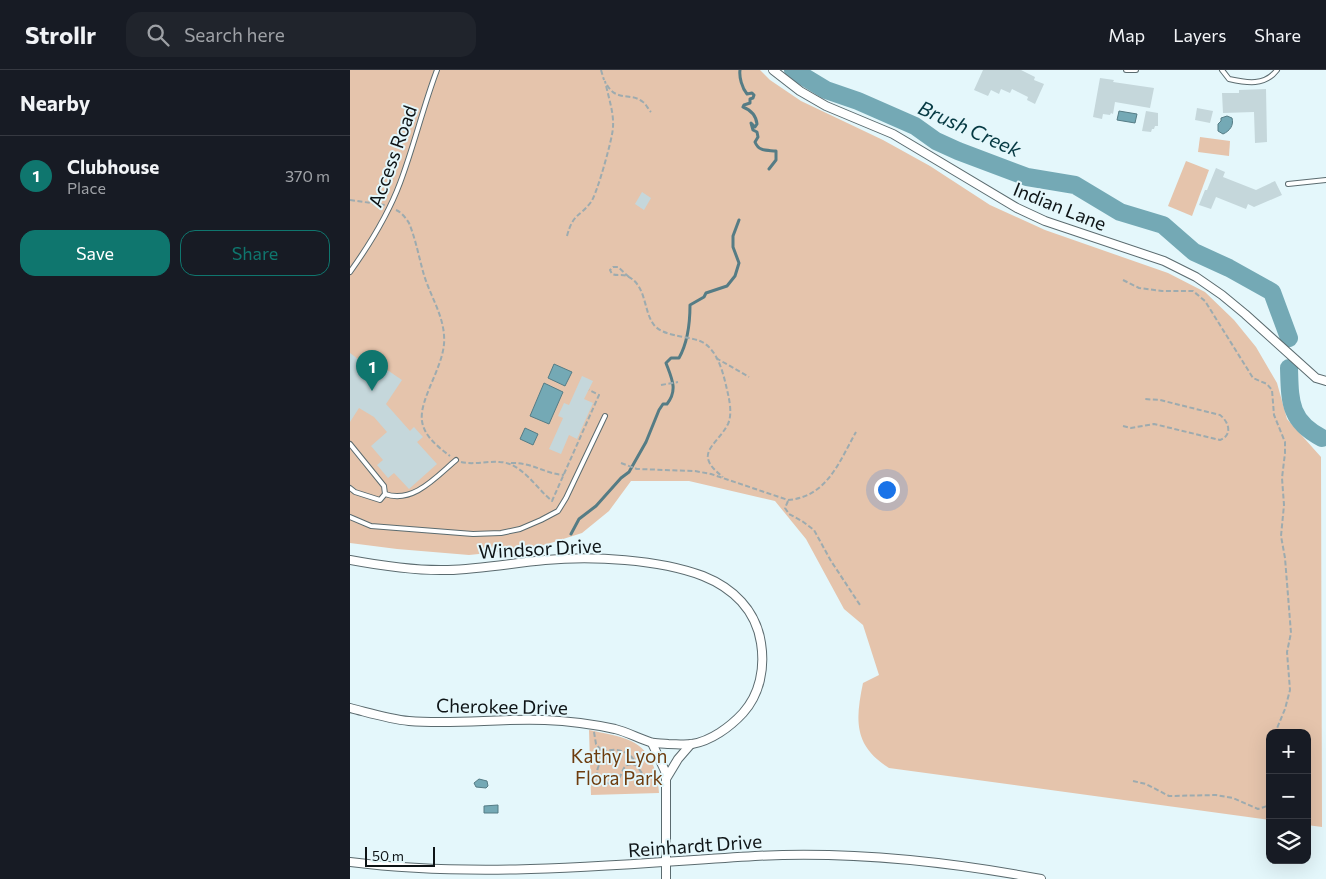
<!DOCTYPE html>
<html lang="en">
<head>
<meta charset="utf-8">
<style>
	body { margin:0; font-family:Commissioner,sans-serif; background:#20242c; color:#f1f3f6 }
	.controls { position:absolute; right:15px; bottom:15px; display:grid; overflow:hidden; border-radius:10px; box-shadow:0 5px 20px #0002 }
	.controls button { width:45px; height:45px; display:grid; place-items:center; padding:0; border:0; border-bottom:1px solid #363941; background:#171b24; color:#f1f3f6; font:25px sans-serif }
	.scale { position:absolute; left:15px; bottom:12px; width:70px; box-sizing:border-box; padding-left:5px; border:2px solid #0e1416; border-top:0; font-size:14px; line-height:18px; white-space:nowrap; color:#0e1416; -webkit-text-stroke:4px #e4f7fb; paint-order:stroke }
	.you { position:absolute; left:536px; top:419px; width:18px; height:18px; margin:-12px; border:4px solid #fff; border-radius:50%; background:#1a73e8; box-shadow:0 0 0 8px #1a73e833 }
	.badge { display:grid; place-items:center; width:32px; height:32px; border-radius:50%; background:#0f766e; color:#fff; font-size:16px; font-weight:700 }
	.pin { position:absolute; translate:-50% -41px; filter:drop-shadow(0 1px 2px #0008) }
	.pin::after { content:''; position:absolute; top:26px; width:18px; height:15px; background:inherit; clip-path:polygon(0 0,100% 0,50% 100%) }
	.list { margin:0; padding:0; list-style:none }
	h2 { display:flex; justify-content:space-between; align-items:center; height:65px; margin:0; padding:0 20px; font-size:21px }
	h2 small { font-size:16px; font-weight:400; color:#9ea1a6 }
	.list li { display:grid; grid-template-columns:32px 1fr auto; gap:15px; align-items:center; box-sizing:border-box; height:80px; padding:0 20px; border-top:1px solid #363941 }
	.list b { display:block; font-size:19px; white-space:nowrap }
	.list p { margin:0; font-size:16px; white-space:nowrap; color:#9ea1a6 }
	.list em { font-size:16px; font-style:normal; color:#9ea1a6 }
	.actions { display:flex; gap:10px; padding:15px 20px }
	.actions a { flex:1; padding:11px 0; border:1px solid #0f766e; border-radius:15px; text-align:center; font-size:18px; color:#0f766e }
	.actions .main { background:#0f766e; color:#fff }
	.icon { flex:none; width:28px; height:28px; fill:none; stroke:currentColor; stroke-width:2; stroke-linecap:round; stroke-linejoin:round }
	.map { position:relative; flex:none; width:976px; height:809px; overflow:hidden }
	header { display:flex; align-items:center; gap:30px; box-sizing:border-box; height:70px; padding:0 25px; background:#171b24; border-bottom:1px solid #363941 }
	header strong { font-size:24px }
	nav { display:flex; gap:28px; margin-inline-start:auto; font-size:18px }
	.search { width:350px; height:45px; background:#20242c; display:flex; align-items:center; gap:12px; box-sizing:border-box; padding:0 18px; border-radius:15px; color:#9ea1a6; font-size:19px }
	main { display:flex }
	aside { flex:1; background:#171b24 }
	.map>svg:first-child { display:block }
	.green { fill:#e5c4ac }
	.water { fill:#74a9b5; stroke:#557c85 }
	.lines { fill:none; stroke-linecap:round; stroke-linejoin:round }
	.stream { stroke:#557c85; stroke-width:3 }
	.river { stroke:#74a9b5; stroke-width:18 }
	.building { fill:#c5d7db }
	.lane-casing { stroke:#5b6b6f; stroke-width:6 }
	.street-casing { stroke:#5b6b6f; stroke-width:10 }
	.path { stroke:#9dabaf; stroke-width:2; stroke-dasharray:5 2.5; stroke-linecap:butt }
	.lane { stroke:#fff; stroke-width:4 }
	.street { stroke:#fff; stroke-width:8 }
	.labels { text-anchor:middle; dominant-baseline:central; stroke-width:4; stroke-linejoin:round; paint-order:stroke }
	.street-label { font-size:19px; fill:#0e1416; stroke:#e4f7fb }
	.park-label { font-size:19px; fill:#6d3c0e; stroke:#e4f7fb }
	.water-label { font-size:20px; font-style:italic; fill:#063a43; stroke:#e4f7fb }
</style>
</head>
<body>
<header>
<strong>Strollr</strong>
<div class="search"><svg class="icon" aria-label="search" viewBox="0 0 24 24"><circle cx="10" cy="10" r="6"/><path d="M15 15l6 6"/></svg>Search here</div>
<nav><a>Map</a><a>Layers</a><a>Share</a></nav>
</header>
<main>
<aside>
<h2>Nearby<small></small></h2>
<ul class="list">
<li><span class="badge">1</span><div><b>Clubhouse</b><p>Place</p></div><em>370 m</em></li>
</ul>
<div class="actions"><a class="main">Save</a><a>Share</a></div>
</aside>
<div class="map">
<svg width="976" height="809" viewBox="0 0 976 809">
	<rect width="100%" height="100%" fill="#e4f7fb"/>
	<g class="green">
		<path d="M0 0H410L420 10 451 31 533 70 580 96 640 135 695 160 818 203 855 222 884 250 906 277 927 313 937 349 971 387 972 757 957 755V663H920V750L539 698C504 676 505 651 513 613L529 605 513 555 494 539 456 469 425 431 339 411H281L259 441 232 463 185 478 119 485 47 479 0 473Z"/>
		<path d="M850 67 880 71 879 86 848 82Z"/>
		<path d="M836 91 859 100 842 146 818 136Z"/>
		<path d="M239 660C252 663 269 665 281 671 301 680 308 703 309 723L241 725Z"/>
	</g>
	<g class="water">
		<path d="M769 41 787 44 785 53 767 50Z"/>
		<path d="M877 46 882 48C884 55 880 61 873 64L868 61V54L871 51V48Z"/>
		<path d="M204 294 222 302 215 316 198 308Z"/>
		<path d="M194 313 213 322 199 354 180 346Z"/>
		<path d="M175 358 188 364 183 375 170 369Z"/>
		<path d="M129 709 137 711 138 716 136 718 126 717 124 713Z"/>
		<path d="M148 735V743H134V736Z"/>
	</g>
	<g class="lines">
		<g class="stream">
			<path d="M390 0C389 7 392 18 397 24L402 23 404 25 403 28 400 29V33L394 35 393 37C401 40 406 46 407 54L405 57 401 53 403 60 407 62 408 67 405 72C409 82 417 80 426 81V90L419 99"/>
			<path d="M221 464 229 449 246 436 271 408 279 402 296 372 309 340 313 334H317C328 320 322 309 316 293L321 288H329C338 272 340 252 340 235L354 227 356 223 377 216 385 206 389 193 383 177V166L389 150"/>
		</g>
		<g class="river">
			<path d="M443 0 476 20 508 31 565 56 586 71 608 81 677 107 725 115 770 142 813 155 844 182 879 198 922 222 939 268"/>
			<path d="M939 298C940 331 939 351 972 368"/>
		</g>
	</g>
	<g class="building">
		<path d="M633 0H671L685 7 684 10 694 14 685 34 677 30 678 27 662 19 660 23 651 19 649 24 641 20 638 26 624 20Z"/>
		<path d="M750 8 764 10 763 12 804 18 800 38 765 32 763 44 761 43 760 45 753 44 752 49 743 47Z"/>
		<path d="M916 19 917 72 905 73 904 42 873 43 872 23H889V20Z"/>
		<path d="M847 38 863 41 860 53 845 50Z"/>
		<path d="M796 41 808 43V56H805L804 59H802L801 62 792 61Z"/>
		<path d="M866 98 875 102 873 107 906 120 925 111 932 125 904 137 898 134 896 139 866 127 861 139 849 135 855 120H857Z"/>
		<path d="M292 122 301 128 294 140 285 134Z"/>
		<path d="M0 283 8 289 12 283 52 310 36 334 60 361 64 357 73 367 67 372 87 394 59 419 44 403 38 408 27 395 33 390 21 376 37 362 24 347 9 338 0 352Z"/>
		<path d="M232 306 243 311 234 329 243 333 227 369 219 365 211 384 199 379 213 348 208 346 214 333 219 335Z"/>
	</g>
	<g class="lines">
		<defs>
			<g id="lane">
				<path d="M776 0H786"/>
				<path d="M872 0 879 9C897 13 915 16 927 0"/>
				<path d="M938 114 976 110"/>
				<path d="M0 202C20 174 38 145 50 113 64 76 73 37 87 0"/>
				<path d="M0 374 34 416 35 424"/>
				<path d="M0 418 5 422 30 430 35 424C63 434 86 407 106 390"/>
				<path d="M0 447 21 456 123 464 151 463 170 459 191 450 208 441 216 428 255 346"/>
			</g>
			<g id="street">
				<path d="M423 0 450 21 476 36 543 64 667 138 695 151 814 191 846 207 872 225 895 244 966 308 976 311"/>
				<path d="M0 490C32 496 65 501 98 500 130 499 163 493 195 490 243 486 308 489 353 506 383 518 406 540 411 573 415 598 410 624 393 643 380 657 361 671 342 674 334 675 326 674 318 674 312 673 306 674 300 672 288 668 277 662 265 659 242 654 219 651 195 650 150 648 104 655 59 651 39 649 20 643 0 638"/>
				<path d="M302 673 315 701 316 709V809"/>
				<path d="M316 709 328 689 341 674"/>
				<path d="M0 792C134 809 270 794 405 786 501 781 596 791 691 809"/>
			</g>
		</defs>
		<use href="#lane" class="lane-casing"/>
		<use href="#street" class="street-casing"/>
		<g class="path">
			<path d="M251 0 254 10"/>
			<path d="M257 15C267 32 281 22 293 32 296 34 298 39 301 42"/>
			<path d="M0 130 35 135"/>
			<path d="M46 140C51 142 56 148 59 153 66 170 69 188 74 205 81 228 96 249 94 274 92 299 69 330 72 351 74 366 88 377 100 386"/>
			<path d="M217 166C223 143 230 147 241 132 247 124 263 67 263 57 264 42 258 26 255 11"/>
			<path d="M279 207 268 197H263L260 200 262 204C267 206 272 204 277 206 297 215 293 241 304 255 309 261 316 263 324 265 332 267 342 268 350 271 369 279 374 307 378 324 380 333 382 345 378 354 366 377 342 383 373 407"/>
			<path d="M773 210 789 218 812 221H843L855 231 903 308 917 314 922 320 924 345 935 372V383L932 408 934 435 931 466 935 488 941 563 937 582 940 620 935 639 925 663"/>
			<path d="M366 288 399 307"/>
			<path d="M311 315 328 312"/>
			<path d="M773 356 781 358 804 354 870 370C883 365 879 352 870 345L810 330 794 329"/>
			<path d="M111 392C123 395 137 391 150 392 172 393 186 418 202 431L249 325 239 320"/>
			<path d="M161 393C182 392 195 404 214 405"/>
			<path d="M271 393 287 399 345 401 361 404 438 430C477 427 489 392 506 362"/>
			<path d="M438 431 435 438 439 444 452 451 464 460 481 491 510 535"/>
			<path d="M244 662 246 674 254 684C251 695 245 696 248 709 255 715 260 714 268 710 274 702 272 691 286 695L294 706H307"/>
			<path d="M252 682C264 678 276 679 284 690L282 694"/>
			<path d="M783 711 796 714 819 726 866 725 883 728 908 739 920 735"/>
		</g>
		<use href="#lane" class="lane"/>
		<use href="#street" class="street"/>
	</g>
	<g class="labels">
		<g class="street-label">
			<text transform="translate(42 86) rotate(-70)">Access Road</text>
			<text transform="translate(710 136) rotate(22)">Indian Lane</text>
			<text transform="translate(190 478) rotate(-3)">Windsor Drive</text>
			<text transform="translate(152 636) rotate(1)">Cherokee Drive</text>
			<text transform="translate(345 775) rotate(-4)">Reinhardt Drive</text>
		</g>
		<g class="park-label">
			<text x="269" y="685">Kathy Lyon<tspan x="269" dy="22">Flora Park</tspan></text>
		</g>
		<g class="water-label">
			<text transform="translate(620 58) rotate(24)">Brush Creek</text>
		</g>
	</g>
</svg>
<div class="controls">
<button>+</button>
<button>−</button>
<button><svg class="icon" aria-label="layers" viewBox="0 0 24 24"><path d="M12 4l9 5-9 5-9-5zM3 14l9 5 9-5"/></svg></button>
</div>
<div class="scale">50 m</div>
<div class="you"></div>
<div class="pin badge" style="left:22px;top:321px">1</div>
</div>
</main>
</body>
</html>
